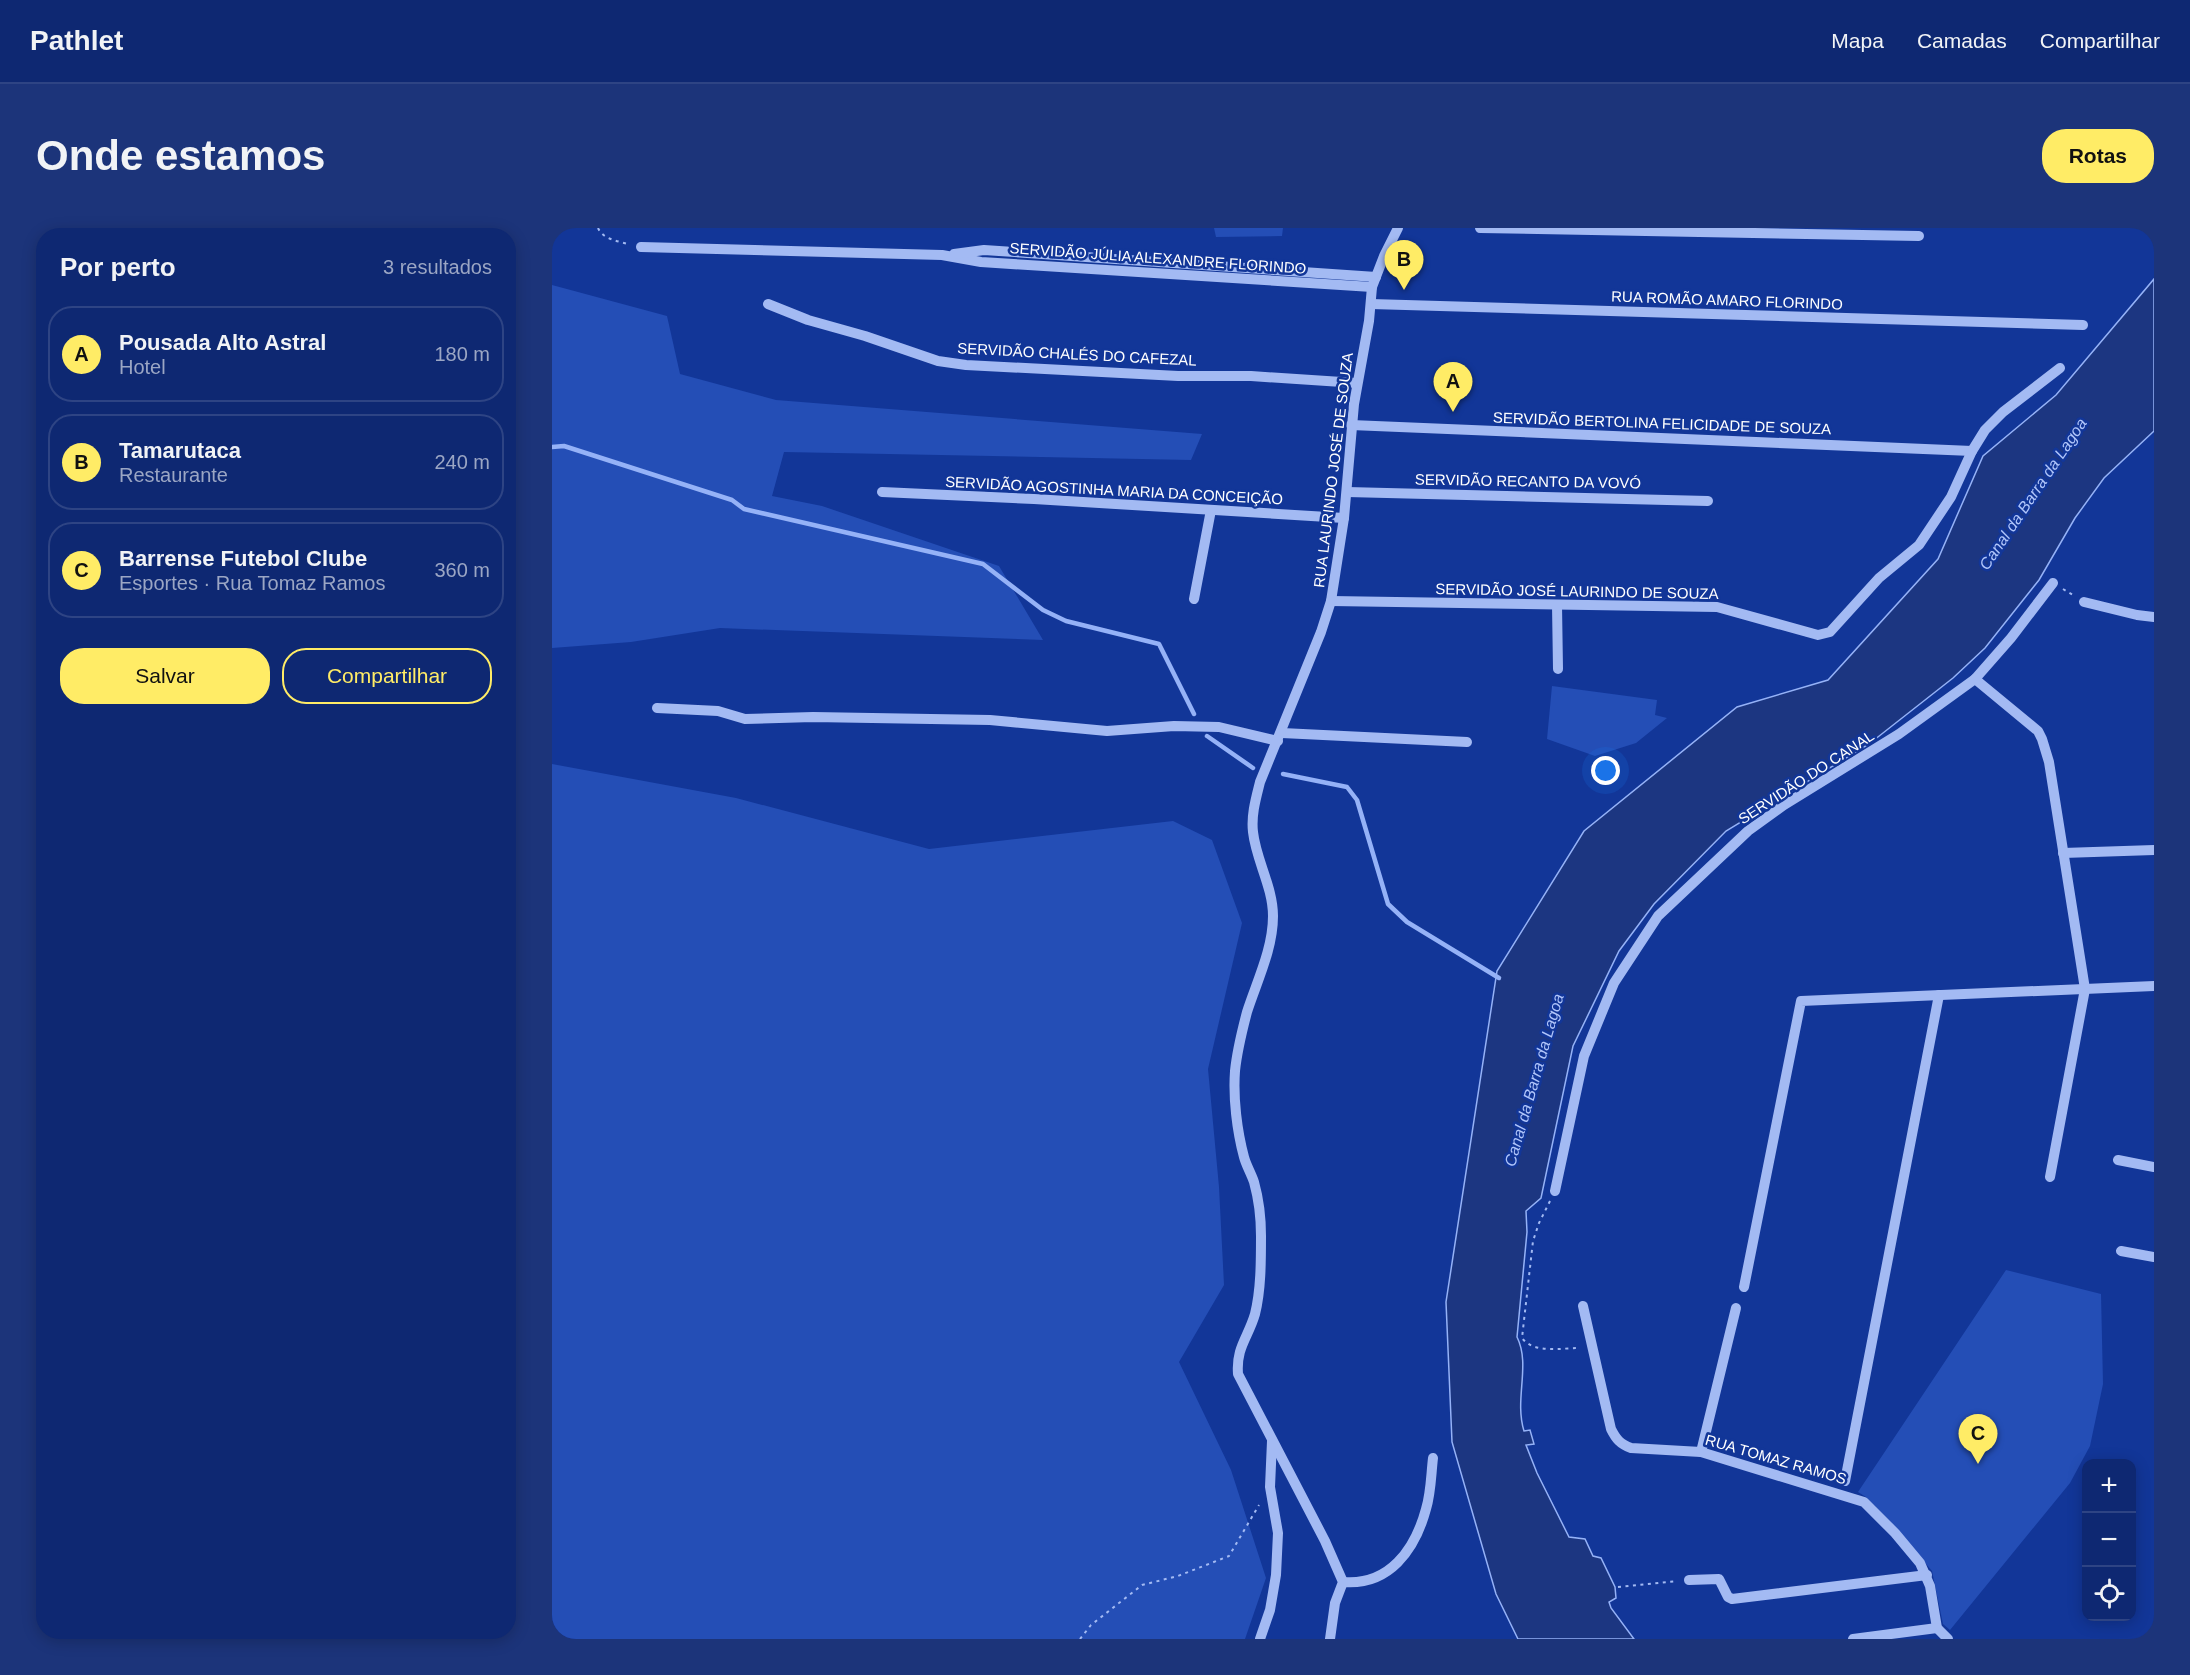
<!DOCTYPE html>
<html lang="pt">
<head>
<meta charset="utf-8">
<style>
	body { margin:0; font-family:Helvetica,sans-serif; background:#1c347a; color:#f1f3f6 }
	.controls { position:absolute; right:18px; bottom:18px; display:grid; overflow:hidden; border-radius:12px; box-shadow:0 3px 15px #0003 }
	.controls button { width:54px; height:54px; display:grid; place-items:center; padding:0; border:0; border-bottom:2px solid #2e4484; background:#0e2872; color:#f1f3f6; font:30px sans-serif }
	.you { position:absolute; left:1054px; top:543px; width:21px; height:21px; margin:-15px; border:4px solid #fff; border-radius:50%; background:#1a73e8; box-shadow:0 0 0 9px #1a73e833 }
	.badge { display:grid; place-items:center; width:39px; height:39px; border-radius:50%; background:#ffec66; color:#111; font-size:20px; font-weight:700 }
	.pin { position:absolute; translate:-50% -50px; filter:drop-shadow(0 2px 3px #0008) }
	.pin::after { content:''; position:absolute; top:32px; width:21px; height:18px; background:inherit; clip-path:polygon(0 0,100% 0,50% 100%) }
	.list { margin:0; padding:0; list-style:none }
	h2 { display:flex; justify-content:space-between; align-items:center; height:78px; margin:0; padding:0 24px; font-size:26px }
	h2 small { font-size:20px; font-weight:400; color:#9ba6c4 }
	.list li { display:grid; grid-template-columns:39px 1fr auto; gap:18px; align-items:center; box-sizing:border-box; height:96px; margin:0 12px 12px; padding:0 12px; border:2px solid #2e4484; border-radius:24px }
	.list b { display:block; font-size:22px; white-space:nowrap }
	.list p { margin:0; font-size:20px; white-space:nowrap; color:#9ba6c4 }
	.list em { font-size:20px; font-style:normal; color:#9ba6c4 }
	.actions { display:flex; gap:12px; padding:18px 24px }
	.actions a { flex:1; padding:14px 0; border:2px solid #ffec66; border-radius:24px; text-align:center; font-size:21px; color:#ffec66 }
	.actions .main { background:#ffec66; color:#111 }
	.icon { flex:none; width:33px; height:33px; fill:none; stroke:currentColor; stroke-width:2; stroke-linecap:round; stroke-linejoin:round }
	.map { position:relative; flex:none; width:1602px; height:1411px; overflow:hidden; border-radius:24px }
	header { display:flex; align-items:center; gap:36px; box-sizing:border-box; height:84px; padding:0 30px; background:#0e2872; border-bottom:2px solid #2e4484 }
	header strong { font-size:28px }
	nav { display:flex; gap:33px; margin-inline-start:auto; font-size:21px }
	.intro { display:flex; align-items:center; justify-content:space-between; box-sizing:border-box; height:144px; padding:0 36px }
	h1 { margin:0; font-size:42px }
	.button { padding:15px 27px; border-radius:24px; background:#ffec66; color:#111; font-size:21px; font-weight:700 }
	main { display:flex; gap:36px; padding:0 36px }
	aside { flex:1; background:#0e2872; border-radius:24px; box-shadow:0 3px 15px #0003 }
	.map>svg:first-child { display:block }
	.green { fill:#244eb6 }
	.water { fill:#1c3681; stroke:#95b2f7; stroke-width:1.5 }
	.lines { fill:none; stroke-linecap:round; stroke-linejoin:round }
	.stream { stroke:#95b2f7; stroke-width:4.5 }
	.path { stroke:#a3baf3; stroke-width:2; stroke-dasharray:3 4.5; stroke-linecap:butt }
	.minor { stroke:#a3baf3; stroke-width:10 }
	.labels { text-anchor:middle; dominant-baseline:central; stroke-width:5; stroke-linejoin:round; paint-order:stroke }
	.street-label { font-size:15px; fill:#fff; stroke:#123698 }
	.water-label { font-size:16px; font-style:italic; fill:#b0c5fa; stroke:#123698 }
</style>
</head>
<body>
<header>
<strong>Pathlet</strong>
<nav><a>Mapa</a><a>Camadas</a><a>Compartilhar</a></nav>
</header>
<div class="intro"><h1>Onde estamos</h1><a class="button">Rotas</a></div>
<main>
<aside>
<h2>Por perto<small>3 resultados</small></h2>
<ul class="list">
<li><span class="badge">A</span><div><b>Pousada Alto Astral</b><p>Hotel</p></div><em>180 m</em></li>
<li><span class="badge">B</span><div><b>Tamarutaca</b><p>Restaurante</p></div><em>240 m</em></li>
<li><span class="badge">C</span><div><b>Barrense Futebol Clube</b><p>Esportes · Rua Tomaz Ramos</p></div><em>360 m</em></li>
</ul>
<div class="actions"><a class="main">Salvar</a><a>Compartilhar</a></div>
</aside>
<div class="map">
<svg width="1602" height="1411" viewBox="0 0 1602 1411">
	<rect width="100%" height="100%" fill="#123698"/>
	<g class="green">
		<path d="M662 0H731L730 8 664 9Z"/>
		<path d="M0 57 115 88 128 146 224 172 650 206 639 232 232 224 220 268 270 278 447 338 491 412 168 400 79 414 0 420Z"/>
		<path d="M1000 458 1105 472 1103 487 1115 490 1084 515 1043 528 995 511Z"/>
		<path d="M0 536 184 570 377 621 621 593 660 612 690 695 656 841 667 959 672 1057 627 1134 679 1242 714 1350 693 1411H0Z"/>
		<path d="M1454 1042 1549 1066 1551 1156 1538 1218 1518 1255 1398 1402 1391 1396 1380 1343 1338 1293 1314 1269 1306 1264Z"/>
	</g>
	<path class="water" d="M1602 51V203L1552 250 1523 290 1487 352 1433 420 1401 450 1317 516 1174 603 1102 676 1067 723 1021 818 989 970 974 983 975 1004 965 1109C979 1137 962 1171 972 1203L978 1202 982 1216 974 1217 985 1245 1017 1309 1033 1311 1041 1328 1049 1330 1063 1359 1064 1370 1057 1374 1059 1380 1082 1411H966L944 1366 900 1214 894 1074 945 743 1032 603 1185 479 1276 452 1386 331 1431 228 1504 167Z"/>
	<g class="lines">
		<g class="stream">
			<path d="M0 219 12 218 180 272 192 281 431 336 491 382 514 393 607 416 642 486"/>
			<path d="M655 508 701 540"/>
			<path d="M731 546 795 559 805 572 836 676 855 694 947 750"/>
		</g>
		<g class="path">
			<path d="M46 0C51 11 65 13 76 16"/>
			<path d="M1511 361 1521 367"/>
			<path d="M998 973 987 995 981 1013 970 1110C982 1126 1009 1120 1027 1120"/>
			<path d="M1066 1359 1125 1353"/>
			<path d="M528 1411 539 1397 590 1357 626 1348 677 1328 707 1277"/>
		</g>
		<g class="minor">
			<path d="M928 0 1367 8"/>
			<path d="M89 19 390 27 429 34 820 59"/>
			<path d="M402 26 432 22 824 49"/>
			<path d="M216 76 256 92 313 108 386 133 414 137 626 148H699L805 155"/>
			<path d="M819 76 1531 97"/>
			<path d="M799 197 1420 223"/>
			<path d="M330 264 482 271 792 290"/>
			<path d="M795 264 1156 273"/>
			<path d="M642 371 659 282"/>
			<path d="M779 373 1165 379 1266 407 1278 404 1327 350 1367 317 1399 269 1420 223 1433 202 1451 184 1508 140"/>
			<path d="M1532 374 1585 387 1602 389"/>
			<path d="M1005 377 1006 441"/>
			<path d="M1423 451 1486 503 1490 511 1497 534 1533 761 1498 949"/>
			<path d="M105 480 166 483 193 491 261 489 438 492 555 503 622 498 667 499 726 513"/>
			<path d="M730 505 915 514"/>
			<path d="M1511 625 1602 622"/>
			<path d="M1566 932 1602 939"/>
			<path d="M1003 963 1032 828 1062 755 1106 688 1196 603 1232 577 1347 506 1423 451 1459 410 1501 355"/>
			<path d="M1569 1023 1602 1029"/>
			<path d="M1192 1059 1249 773 1602 758"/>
			<path d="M1031 1078 1059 1201C1064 1211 1068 1216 1079 1220L1149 1224 1312 1274 1343 1305 1368 1335 1378 1358 1385 1400 1396 1411"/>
			<path d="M1149 1224 1184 1080"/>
			<path d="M1293 1253 1387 767"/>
			<path d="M1137 1352 1167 1351 1176 1369 1180 1371 1375 1347"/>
			<path d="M791 1354C837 1358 863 1322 874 1281 879 1265 879 1247 881 1230"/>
			<path d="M708 1411 718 1382 724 1347 726 1305 718 1259 720 1213"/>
			<path d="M778 1411 783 1375 791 1354 773 1313 686 1146C684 1119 696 1110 703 1086 709 1062 709 1033 709 1008 709 990 707 972 702 954 699 945 694 937 692 929 685 903 681 870 683 843 685 823 690 803 695 784 705 753 721 721 721 688 721 659 704 632 701 604 699 587 704 570 708 554L769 404 779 373 792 290 802 176 817 93 820 59 832 28 846 0"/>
			<path d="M1301 1411 1385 1400"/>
		</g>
	</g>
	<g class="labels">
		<g class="street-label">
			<text transform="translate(606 30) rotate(4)">SERVIDÃO JÚLIA ALEXANDRE FLORINDO</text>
			<text transform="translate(1175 72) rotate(2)">RUA ROMÃO AMARO FLORINDO</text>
			<text transform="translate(525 126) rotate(3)">SERVIDÃO CHALÉS DO CAFEZAL</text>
			<text transform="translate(1110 195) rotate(2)">SERVIDÃO BERTOLINA FELICIDADE DE SOUZA</text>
			<text transform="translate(781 242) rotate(-83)">RUA LAURINDO JOSÉ DE SOUZA</text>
			<text transform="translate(976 253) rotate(1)">SERVIDÃO RECANTO DA VOVÓ</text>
			<text transform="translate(562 262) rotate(3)">SERVIDÃO AGOSTINHA MARIA DA CONCEIÇÃO</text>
			<text transform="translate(1025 363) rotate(1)">SERVIDÃO JOSÉ LAURINDO DE SOUZA</text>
			<text transform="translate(1254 549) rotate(-33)">SERVIDÃO DO CANAL</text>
			<text transform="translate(1224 1231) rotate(16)">RUA TOMAZ RAMOS</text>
		</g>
		<g class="water-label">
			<text transform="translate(1481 266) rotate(-56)">Canal da Barra da Lagoa</text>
			<text transform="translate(982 852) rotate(-74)">Canal da Barra da Lagoa</text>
		</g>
	</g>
</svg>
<div class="controls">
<button>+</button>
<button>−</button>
<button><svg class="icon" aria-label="locate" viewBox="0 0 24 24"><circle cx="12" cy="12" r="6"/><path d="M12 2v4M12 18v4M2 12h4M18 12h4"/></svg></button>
</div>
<div class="you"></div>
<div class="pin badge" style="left:901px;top:184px">A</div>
<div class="pin badge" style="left:852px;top:62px">B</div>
<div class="pin badge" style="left:1426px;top:1236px">C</div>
</div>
</main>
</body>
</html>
